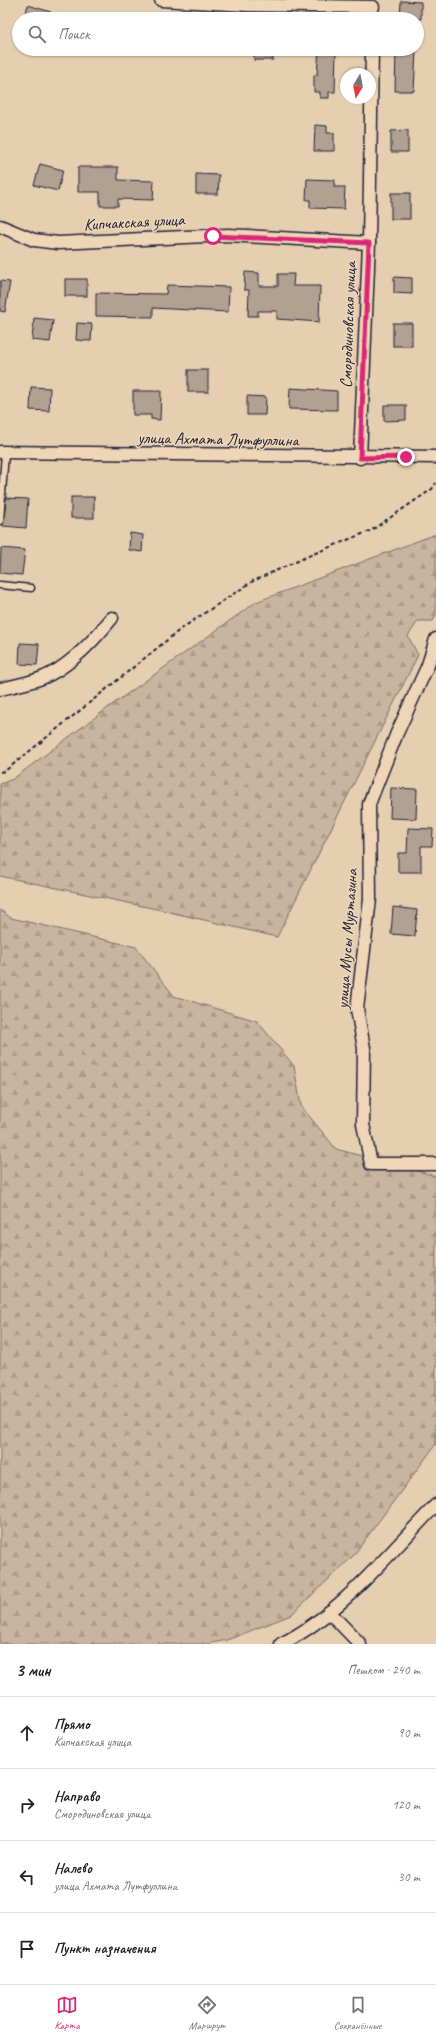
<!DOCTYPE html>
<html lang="ru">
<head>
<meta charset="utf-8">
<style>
	body { margin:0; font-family:Caveat,sans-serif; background:#f6f6f6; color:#202124 }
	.compass { position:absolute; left:340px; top:68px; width:36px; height:36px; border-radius:50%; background:#fff; box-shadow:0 1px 3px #0004; rotate:190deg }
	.stop { position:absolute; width:12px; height:12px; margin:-9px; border:3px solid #db2777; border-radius:50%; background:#fff }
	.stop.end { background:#db2777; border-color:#fff; box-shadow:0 1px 4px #0008 }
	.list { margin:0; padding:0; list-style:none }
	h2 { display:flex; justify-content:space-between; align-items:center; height:52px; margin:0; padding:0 16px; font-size:17px }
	h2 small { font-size:13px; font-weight:400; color:#757577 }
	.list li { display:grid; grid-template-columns:26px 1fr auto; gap:12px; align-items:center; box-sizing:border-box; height:72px; padding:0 16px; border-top:1px solid #e0e0e0 }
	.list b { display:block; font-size:15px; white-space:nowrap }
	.list p { margin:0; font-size:13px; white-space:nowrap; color:#757577 }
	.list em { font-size:13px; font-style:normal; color:#757577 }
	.icon { flex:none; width:22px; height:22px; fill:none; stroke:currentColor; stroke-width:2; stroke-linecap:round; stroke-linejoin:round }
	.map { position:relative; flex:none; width:436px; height:1644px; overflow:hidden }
	.search { position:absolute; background:#fff; box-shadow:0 1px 3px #0004; left:12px; right:12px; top:12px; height:44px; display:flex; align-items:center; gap:10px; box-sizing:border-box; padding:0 14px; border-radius:22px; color:#757577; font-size:15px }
	.sheet { height:340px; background:#fff }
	nav { display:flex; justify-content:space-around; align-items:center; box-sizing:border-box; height:56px; border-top:1px solid #e0e0e0; background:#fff; font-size:11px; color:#757577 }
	nav a { display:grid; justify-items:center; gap:2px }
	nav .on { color:#db2777 }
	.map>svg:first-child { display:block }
	.forest { fill:url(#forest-firs); stroke:#766c6d }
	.building { fill:#b2a191; stroke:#22223b }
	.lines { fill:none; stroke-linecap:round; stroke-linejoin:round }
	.service-casing { stroke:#22223b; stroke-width:9 }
	.minor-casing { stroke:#22223b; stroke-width:15 }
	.path { stroke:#22223b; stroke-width:2; stroke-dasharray:4 3; stroke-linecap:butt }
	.service { stroke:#eed6b6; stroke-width:6 }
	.minor { stroke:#eed6b6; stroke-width:12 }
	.route { stroke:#db2777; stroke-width:5 }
	.labels { text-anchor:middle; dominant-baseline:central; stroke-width:3; stroke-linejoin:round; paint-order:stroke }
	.street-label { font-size:17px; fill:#22223b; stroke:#eed6b6 }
</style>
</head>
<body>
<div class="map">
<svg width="436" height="1644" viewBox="0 0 436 1644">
	<defs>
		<pattern id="forest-firs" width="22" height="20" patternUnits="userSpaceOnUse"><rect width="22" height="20" fill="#c9b59f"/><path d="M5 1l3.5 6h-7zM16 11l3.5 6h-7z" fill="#ac9b8a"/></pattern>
	</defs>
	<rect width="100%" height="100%" fill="#e6cfb1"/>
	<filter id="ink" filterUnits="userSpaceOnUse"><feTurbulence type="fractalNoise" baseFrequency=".025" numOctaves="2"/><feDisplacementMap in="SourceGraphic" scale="8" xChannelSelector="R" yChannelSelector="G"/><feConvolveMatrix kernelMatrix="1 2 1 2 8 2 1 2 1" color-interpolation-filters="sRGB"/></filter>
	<g filter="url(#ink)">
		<g class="forest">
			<path d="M436 534V614L433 621H418L408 636 418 655 277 937 161 910 0 876V784L13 779 109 707 256 602Z"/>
			<path d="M0 910 11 918 136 947 174 996 257 1021 294 1066 301 1106 336 1149 436 1176V1444L353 1556 291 1615 227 1640 207 1644H0Z"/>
		</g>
		<g class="building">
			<path d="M401 1 421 2V19H400Z"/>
			<path d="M28 5 51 12 49 19H24Z"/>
			<rect x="254" y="49" width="19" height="11"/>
			<path d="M319 49H336L335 92H329V98H320V92H314V75H317Z"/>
			<path d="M396 49H416L414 91H395Z"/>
			<path d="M315 125 327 126V133H334V151H314Z"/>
			<path d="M408 130V152H391V131Z"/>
			<path d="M40 164 63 170 58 191 34 185Z"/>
			<path d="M78 167H118V180L154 181 153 200 118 199V206H100V192H78Z"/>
			<path d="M196 174 219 175 218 194H196Z"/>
			<path d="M307 179 335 180 334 187H345L344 209 310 208V200H306Z"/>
			<rect x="391" y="193" width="19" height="26"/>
			<path d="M245 272 259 273V286H278V274H294L293 286H320L319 322 277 319V311H258V316H248L249 290H244Z"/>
			<path d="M394 277 412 278V294L394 293Z"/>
			<rect x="65" y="279" width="22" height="17"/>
			<path d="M0 281 10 282 5 312 0 311Z"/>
			<path d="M167 285 229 287 228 312 153 308V317L96 316V293L166 294Z"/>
			<path d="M34 318 53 320 50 342 32 340Z"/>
			<path d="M77 323 92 324 91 341 76 340Z"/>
			<rect x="393" y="323" width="19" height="23"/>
			<rect x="188" y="370" width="20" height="22"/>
			<path d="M31 387 50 388 49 411 30 410Z"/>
			<path d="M290 388 337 391V410L289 409Z"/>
			<path d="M133 391H161L160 420 151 419V415H133Z"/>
			<path d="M247 396 266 397 265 415H247Z"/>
			<path d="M384 405H406V420L384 421Z"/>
			<rect x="71" y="497" width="23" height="21"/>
			<path d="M6 498 28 499 26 528 3 526Z"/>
			<path d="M130 533 143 535 142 552 129 550Z"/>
			<path d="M1 548 25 550 22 575 0 573Z"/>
			<path d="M20 643 39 644 37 665 19 664Z"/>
			<path d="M391 788 417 789 416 819 390 818Z"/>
			<path d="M408 828 433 829 432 846H421V872H398V853H407Z"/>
			<path d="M393 907 417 910 415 936 391 934Z"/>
		</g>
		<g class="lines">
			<defs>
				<g id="service">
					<path d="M0 521 5 453"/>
					<path d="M0 585 31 588"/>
				</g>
				<g id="minor">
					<path d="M161 0 248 5 373 7"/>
					<path d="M0 226 34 240 58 243 228 235 369 243"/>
					<path d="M0 452 436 457"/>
					<path d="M360 458 369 243 372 49"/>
					<path d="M436 639 428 665 397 733 369 804 370 899 357 1009 364 1048 363 1124 371 1164H436"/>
					<path d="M0 689C14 686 29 683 42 678 68 668 95 639 112 618"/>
					<path d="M329 1612 360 1644"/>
					<path d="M281 1644C339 1616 391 1551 436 1505"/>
				</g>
			</defs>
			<use href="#service" class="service-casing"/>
			<use href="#minor" class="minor-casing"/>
			<path class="path" d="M0 772 5 771 182 628 253 581 313 554 372 530 432 489 436 483"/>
			<use href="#service" class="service"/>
			<use href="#minor" class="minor"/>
		</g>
	</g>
	<g class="lines" filter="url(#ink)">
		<path class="route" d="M213 236 369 243 360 458 406 457"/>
	</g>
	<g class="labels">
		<g class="street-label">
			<text transform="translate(134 222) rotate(-3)">Кипчакская улица</text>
			<text transform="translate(348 325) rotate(-88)">Смородиновская улица</text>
			<text transform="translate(218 439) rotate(1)">улица Ахмата Лутфуллина</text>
			<text transform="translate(347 939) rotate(-86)">улица Мусы Муртазина</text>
		</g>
	</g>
</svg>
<svg class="compass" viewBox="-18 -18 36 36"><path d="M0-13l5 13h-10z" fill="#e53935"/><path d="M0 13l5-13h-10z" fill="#757577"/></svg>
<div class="stop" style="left:213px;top:236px"></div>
<div class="stop end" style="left:406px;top:457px"></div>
<div class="search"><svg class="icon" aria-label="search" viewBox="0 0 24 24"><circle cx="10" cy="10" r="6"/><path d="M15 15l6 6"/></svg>Поиск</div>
</div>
<section class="sheet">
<h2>3 мин<small>Пешком · 240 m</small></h2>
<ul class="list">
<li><svg class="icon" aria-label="ahead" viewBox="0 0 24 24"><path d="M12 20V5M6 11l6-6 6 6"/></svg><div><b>Прямо</b><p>Кипчакская улица</p></div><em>90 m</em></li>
<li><svg class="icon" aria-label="right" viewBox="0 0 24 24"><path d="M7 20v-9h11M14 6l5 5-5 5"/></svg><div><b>Направо</b><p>Смородиновская улица</p></div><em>120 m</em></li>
<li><svg class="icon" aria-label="left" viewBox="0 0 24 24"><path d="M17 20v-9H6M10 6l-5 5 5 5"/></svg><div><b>Налево</b><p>улица Ахмата Лутфуллина</p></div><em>30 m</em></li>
<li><svg class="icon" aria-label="arrive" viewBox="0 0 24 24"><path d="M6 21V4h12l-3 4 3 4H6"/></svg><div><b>Пункт назначения</b></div></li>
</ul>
</section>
<nav>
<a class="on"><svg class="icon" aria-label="map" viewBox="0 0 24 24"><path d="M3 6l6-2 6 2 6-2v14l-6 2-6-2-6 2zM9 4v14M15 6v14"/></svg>Карта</a>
<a><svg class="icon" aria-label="directions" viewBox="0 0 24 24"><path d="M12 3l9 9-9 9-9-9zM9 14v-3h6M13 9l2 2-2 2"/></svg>Маршрут</a>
<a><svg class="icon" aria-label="saved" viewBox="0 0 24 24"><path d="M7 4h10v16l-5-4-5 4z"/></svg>Сохранённые</a>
</nav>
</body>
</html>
